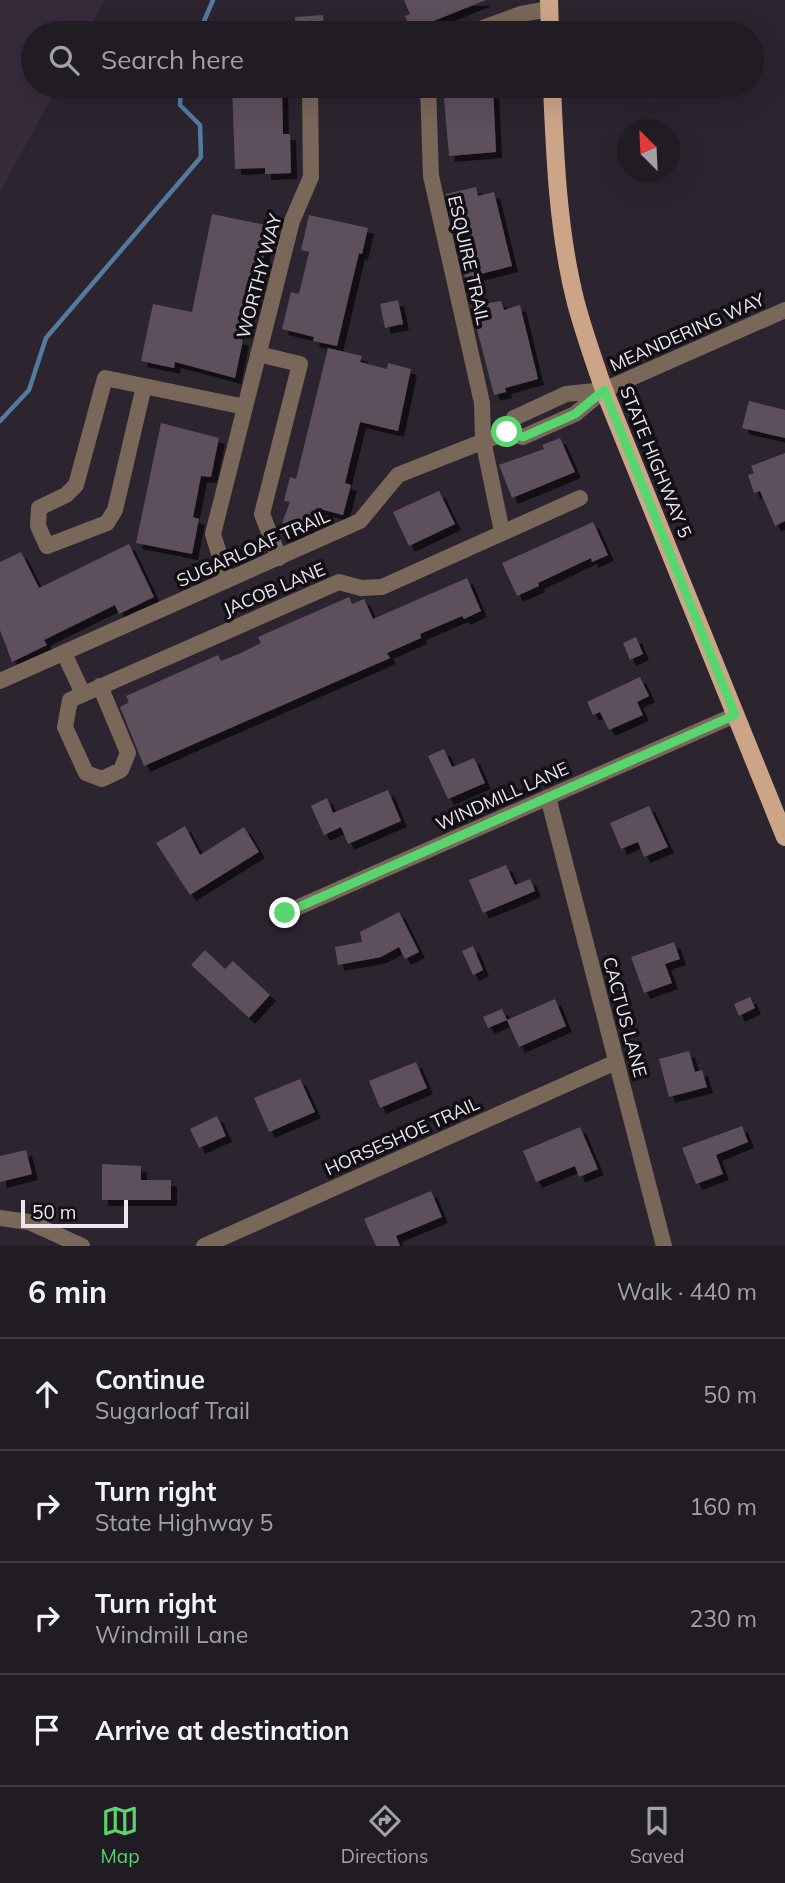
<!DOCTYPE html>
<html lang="en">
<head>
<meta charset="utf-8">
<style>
	body { margin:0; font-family:Mulish,sans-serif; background:#2d2830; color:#f1f3f6 }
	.compass { position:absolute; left:617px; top:119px; width:63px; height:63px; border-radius:50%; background:#211b23; box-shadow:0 7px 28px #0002; rotate:336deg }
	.scale { position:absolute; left:21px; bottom:18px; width:107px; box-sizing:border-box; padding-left:7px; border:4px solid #ece6ee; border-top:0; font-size:19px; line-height:24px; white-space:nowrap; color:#ece6ee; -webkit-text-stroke:5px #120f14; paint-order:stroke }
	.stop { position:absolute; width:21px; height:21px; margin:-16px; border:5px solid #59d56f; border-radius:50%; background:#fff }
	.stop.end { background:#59d56f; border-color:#fff; box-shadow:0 2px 7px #0008 }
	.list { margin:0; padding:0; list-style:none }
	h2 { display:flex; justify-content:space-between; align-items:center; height:91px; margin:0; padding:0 28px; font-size:30px }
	h2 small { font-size:23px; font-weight:400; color:#a2a1a6 }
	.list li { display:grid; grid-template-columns:46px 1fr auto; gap:21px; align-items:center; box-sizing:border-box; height:112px; padding:0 28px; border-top:2px solid #3e3941 }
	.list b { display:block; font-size:26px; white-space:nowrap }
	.list p { margin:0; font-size:23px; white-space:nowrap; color:#a2a1a6 }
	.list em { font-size:23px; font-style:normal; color:#a2a1a6 }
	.icon { flex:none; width:38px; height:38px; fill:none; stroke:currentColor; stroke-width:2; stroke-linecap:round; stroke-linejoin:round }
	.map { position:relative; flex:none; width:785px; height:1246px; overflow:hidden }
	.search { position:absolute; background:#211b23; box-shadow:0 7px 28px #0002; left:21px; right:21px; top:21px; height:77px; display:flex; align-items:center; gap:18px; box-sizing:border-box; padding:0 24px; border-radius:38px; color:#a2a1a6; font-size:26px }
	.sheet { height:539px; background:#211b23 }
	nav { display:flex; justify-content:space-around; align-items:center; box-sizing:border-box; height:98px; border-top:2px solid #3e3941; background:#211b23; font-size:19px; color:#a2a1a6 }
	nav a { display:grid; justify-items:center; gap:4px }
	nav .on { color:#59d56f }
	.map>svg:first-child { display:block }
	.built { fill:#372b3b }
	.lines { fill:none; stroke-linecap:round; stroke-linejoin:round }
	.stream { stroke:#547a9e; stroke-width:4.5 }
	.building { fill:#5d505b; filter:url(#shadow) }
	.minor { stroke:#796759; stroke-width:16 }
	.major { stroke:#cca589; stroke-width:18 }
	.route { stroke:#59d56f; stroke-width:9 }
	.labels { text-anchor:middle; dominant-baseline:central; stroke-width:7; stroke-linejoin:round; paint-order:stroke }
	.street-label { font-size:18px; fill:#ece6ee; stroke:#120f14 }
</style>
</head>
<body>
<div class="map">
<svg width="785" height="1246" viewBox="0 0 785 1246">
	<defs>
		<filter id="shadow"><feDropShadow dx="6" dy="6" stdDeviation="0" flood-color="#0009"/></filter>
	</defs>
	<rect width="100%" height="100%" fill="#2c242f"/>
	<path class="built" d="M0 0H105L87 33H33V86H58L0 192Z"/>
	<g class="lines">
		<g class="stream">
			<path d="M199 33 213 0"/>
			<path d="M0 421 29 390 46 338 201 157 200 125 180 105 181 86"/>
		</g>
	</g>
	<g class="building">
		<path d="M404 0H486L411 30 405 16 410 14Z"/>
		<path d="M323 15 324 28 296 30 295 17Z"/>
		<path d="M232 86H282L283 134H290L291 173 265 174V168L235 169Z"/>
		<path d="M443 86H493L496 152 449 156Z"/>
		<path d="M476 187 478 196 494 192 512 266 465 278 446 194Z"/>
		<path d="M212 214 270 226 262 264 253 262 237 338 243 340 235 378 175 362 174 368 141 361 153 304 192 312Z"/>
		<path d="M309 215 368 228 362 254 359 253 337 346 313 341 314 337 282 329 291 292 299 294 309 252 301 250Z"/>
		<path d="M398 300 403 324 385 328 380 304Z"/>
		<path d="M501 301 504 310 520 305 538 379 505 388 506 392 494 395 471 306Z"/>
		<path d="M328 348 362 356 360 362 387 369 388 363 411 369 398 431 360 422 345 483 351 485 343 515 316 508 307 531 300 529 296 538 291 540 284 538 289 525 282 523 290 502 284 501 290 477 296 479Z"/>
		<path d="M749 401 785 410V438L742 428Z"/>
		<path d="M161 423 219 438 211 477 201 476 193 517 199 519 192 554 136 543Z"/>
		<path d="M560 438 575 472 512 498 499 465 544 449 542 445Z"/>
		<path d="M785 453V521L775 526 760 491 754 493 748 475 754 473 751 466Z"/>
		<path d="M439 491 455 524 409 546 393 512Z"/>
		<path d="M593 522 608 555 592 562 591 558 538 583 539 586 517 596 502 563Z"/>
		<path d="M129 544 154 597 119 614 115 605 44 640 47 645 12 662 0 630V562L21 552 39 588Z"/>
		<path d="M467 578 481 611 464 619 462 616 420 634 421 638 387 653 390 658 144 766 120 707 129 702 126 696 218 655 221 661 241 653 261 643 258 637 349 597 352 604 364 599 373 619Z"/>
		<path d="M636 637 643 654 630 660 623 643Z"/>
		<path d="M640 677 649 696 637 702 643 715 609 730 600 712 593 715 587 702Z"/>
		<path d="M444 749 452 767 474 758 485 783 448 799 428 756Z"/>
		<path d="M388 790 401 821 348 844 341 827 324 835 311 806 327 798 333 813Z"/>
		<path d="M649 806 668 847 644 857 638 842 621 849 610 823Z"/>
		<path d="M185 826 200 855 244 827 259 852 190 895 156 843Z"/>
		<path d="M506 865 515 885 530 879 535 891 483 913 469 880Z"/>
		<path d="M399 912 419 952 405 959 399 947 381 957 338 965 335 947 362 942 360 932Z"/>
		<path d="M674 942 680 959 665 964 672 983 644 993 631 957Z"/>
		<path d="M473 946 483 970 473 975 462 951Z"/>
		<path d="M205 950 225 969 233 961 270 995 249 1018 191 965Z"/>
		<path d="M750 997 755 1008 739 1016 734 1004Z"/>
		<path d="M555 999 566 1026 519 1047 507 1020Z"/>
		<path d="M502 1009 507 1020 488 1028 483 1017Z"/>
		<path d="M689 1051 695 1072 702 1070 707 1087 669 1097 659 1059Z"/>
		<path d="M416 1062 427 1088 380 1108 369 1081Z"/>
		<path d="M300 1079 315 1112 269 1132 254 1098Z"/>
		<path d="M217 1116 226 1136 199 1148 190 1129Z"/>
		<path d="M742 1126 748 1142 716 1155 723 1174 696 1184 682 1148Z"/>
		<path d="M580 1127 598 1169 579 1177 575 1166 536 1182 523 1151Z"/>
		<path d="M26 1150 32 1174 0 1182V1156Z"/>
		<path d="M102 1164 141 1166V1180H171V1200H102Z"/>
		<path d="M431 1191 442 1217 396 1236 400 1246H376L364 1219Z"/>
	</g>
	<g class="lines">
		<g class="minor">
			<path d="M469 33 521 14 549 9"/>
			<path d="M428 86 431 176 482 403 483 440 502 532"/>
			<path d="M258 354 300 364 262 514 279 558"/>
			<path d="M144 386 115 510 107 523 47 546 38 526 39 508 66 495 76 485 105 378 245 407"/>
			<path d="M507 432 514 418 566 394 604 390"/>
			<path d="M227 580 213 534 292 221 311 177 310 86"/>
			<path d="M64 653 83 694"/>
			<path d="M0 681 360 521 398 475 507 432 523 437 575 414 604 390 785 310"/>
			<path d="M100 686 128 753 121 770 102 779 86 773 65 727 70 700 339 582 361 588 382 587 580 498"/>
			<path d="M548 797 664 1246"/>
			<path d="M285 913 735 715"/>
			<path d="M0 1218 29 1222 82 1246"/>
			<path d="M204 1246 616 1062"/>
		</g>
		<g class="major">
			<path d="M549 0 550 33"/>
			<path d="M552 86C555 158 558 233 576 303 584 333 594 361 604 390L785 837"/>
		</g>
	</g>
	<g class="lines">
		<path class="route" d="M285 913 735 715 604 390 575 414 523 437 507 432"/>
	</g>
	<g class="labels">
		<g class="street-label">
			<text transform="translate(469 260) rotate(77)">ESQUIRE TRAIL</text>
			<text transform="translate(259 276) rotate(-75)">WORTHY WAY</text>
			<text transform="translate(687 332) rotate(-24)">MEANDERING WAY</text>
			<text transform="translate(656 462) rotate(68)">STATE HIGHWAY 5</text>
			<text transform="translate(253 548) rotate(-24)">SUGARLOAF TRAIL</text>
			<text transform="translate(274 589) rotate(-23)">JACOB LANE</text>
			<text transform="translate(502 796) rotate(-24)">WINDMILL LANE</text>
			<text transform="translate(625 1017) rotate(75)">CACTUS LANE</text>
			<text transform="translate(402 1136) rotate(-24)">HORSESHOE TRAIL</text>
		</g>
	</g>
</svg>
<svg class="compass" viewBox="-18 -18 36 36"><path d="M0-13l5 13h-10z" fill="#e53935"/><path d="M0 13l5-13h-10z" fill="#a2a1a6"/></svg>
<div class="scale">50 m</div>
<div class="stop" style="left:507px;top:432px"></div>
<div class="stop end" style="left:285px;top:913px"></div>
<div class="search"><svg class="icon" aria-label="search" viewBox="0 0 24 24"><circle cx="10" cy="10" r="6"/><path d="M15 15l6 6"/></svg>Search here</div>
</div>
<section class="sheet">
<h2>6 min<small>Walk · 440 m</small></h2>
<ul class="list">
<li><svg class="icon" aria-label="ahead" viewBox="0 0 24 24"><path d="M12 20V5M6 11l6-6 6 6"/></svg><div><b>Continue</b><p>Sugarloaf Trail</p></div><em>50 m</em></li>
<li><svg class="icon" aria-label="right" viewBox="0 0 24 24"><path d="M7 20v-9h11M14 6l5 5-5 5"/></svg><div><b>Turn right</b><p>State Highway 5</p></div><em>160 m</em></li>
<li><svg class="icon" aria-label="right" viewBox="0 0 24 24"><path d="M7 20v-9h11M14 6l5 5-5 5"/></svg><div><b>Turn right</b><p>Windmill Lane</p></div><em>230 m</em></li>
<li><svg class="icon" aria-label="arrive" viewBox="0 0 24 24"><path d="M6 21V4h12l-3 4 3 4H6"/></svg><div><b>Arrive at destination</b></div></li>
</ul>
</section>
<nav>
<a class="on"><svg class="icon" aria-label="map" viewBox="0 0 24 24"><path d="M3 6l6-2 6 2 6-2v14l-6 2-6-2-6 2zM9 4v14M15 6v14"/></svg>Map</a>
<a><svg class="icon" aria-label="directions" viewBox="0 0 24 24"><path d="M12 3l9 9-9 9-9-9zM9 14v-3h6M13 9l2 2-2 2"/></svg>Directions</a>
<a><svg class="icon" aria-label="saved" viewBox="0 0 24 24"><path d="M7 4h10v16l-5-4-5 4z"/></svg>Saved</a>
</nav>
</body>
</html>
